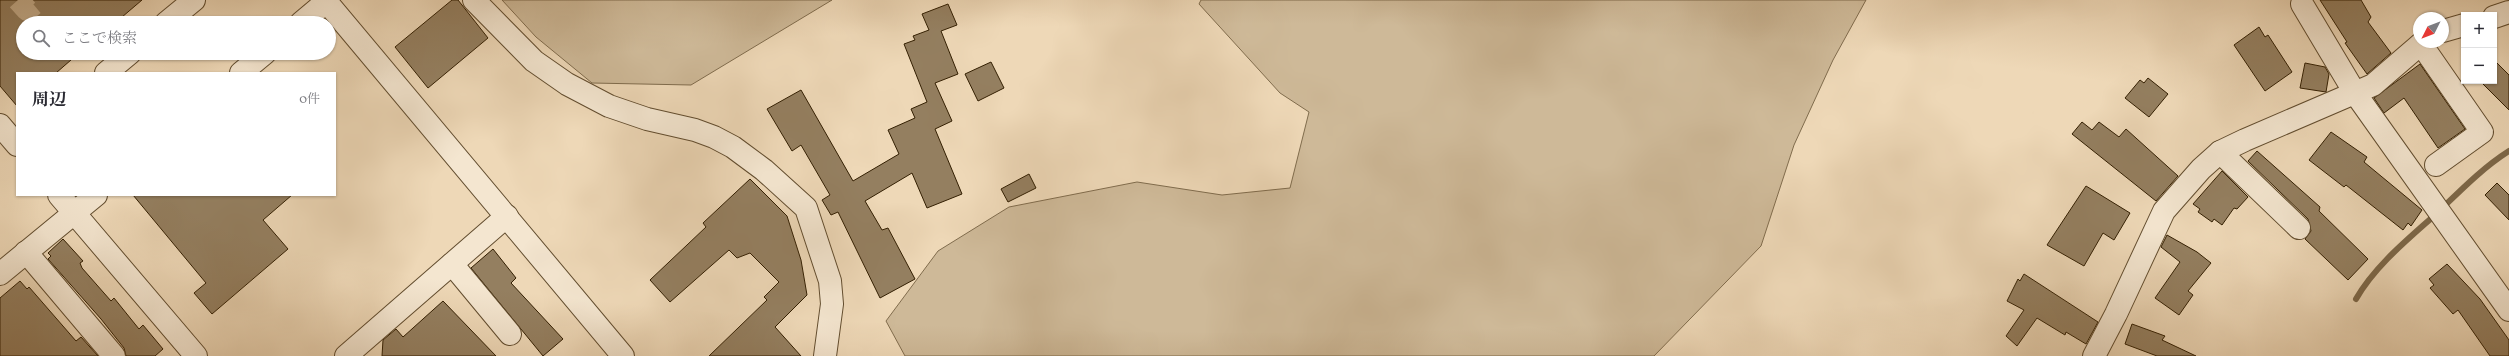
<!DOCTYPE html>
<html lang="ja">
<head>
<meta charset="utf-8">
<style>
	body { margin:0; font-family:Vollkorn,"Noto Serif JP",serif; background:#f2f2f3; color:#2b2b33 }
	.controls { position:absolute; right:12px; top:12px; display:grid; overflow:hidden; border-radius:0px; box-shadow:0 1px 3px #0004 }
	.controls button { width:36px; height:36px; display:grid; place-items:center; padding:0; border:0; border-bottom:1px solid #e1e1e2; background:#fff; color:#2b2b33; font:20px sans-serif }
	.compass { position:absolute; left:2413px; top:12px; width:36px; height:36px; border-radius:50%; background:#fff; box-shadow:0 1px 3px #0004; rotate:228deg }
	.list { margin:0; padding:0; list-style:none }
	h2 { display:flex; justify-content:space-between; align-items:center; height:52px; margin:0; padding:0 16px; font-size:17px }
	h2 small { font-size:13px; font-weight:400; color:#7c7c81 }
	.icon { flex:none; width:22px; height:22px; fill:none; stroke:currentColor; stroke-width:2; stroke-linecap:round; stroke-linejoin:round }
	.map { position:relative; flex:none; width:2509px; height:356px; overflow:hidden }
	.search { position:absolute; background:#fff; box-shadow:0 1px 3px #0004; left:16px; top:16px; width:320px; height:44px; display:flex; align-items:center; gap:10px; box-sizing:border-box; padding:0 14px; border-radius:22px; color:#7c7c81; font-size:15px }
	.panel { position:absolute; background:#fff; box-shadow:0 1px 3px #0004; left:16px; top:72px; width:320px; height:124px; border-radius:0px }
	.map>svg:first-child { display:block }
	.green { fill:#ceb998; stroke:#806c4d }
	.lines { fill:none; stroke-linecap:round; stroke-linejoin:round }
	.stream { stroke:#7d6849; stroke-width:6 }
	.building { fill:#947f60; stroke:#331f02 }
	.minor-tunnel { stroke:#c9b393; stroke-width:22; stroke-dasharray:22 11; stroke-linecap:butt }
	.minor-casing { stroke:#624d2f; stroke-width:24 }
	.minor { stroke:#f4e6d0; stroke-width:22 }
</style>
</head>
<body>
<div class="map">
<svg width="2509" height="356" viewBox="0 0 2509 356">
	<rect width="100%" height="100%" fill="#eed8b7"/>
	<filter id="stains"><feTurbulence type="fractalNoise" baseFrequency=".005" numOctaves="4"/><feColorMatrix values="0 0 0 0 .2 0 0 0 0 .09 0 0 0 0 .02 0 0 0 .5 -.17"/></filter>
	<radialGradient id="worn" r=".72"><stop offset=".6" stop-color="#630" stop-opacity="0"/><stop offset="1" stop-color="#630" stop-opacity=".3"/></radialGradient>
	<g class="green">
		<path d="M502 0H832L691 85 592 83 536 37Z"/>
		<path d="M1201 0H1866L1833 60 1794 145 1761 246 1654 356H905L886 321 938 251 1009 207 1137 182 1222 195 1290 188 1309 112 1280 93 1199 4Z"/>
	</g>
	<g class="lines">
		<path class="stream" d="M2356 299C2375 266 2407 240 2435 215 2458 193 2482 168 2509 151"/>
	</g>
	<g class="building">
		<path d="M0 0H142L115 23H23V53H79L56 73H17V106L0 86Z"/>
		<path d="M452 0H458L488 38 428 88 395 47Z"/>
		<path d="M2320 0H2361L2371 17 2368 22 2391 53 2367 74 2345 43 2347 42Z"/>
		<path d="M948 4 957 25 941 31 958 74 935 83 952 121 935 129 962 194 927 208 912 173 865 201 882 230 888 228 915 279 880 298 838 212 831 215 822 200 830 195 801 145 792 151 767 109 801 90 853 181 899 154 888 130 915 118 911 109 927 102 904 44 915 40 913 36 929 30 922 14Z"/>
		<path d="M2259 27 2265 37 2268 35 2292 72 2265 91 2234 45Z"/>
		<path d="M2494 60 2509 75V110L2480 81H2494Z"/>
		<path d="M991 62 1004 88 978 101 965 74Z"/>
		<path d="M2305 63 2325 67 2329 74 2326 92 2300 88Z"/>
		<path d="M2420 64 2465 129 2438 148 2404 98 2384 113 2374 98Z"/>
		<path d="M2148 78 2168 94 2149 117 2125 98 2140 80 2144 83Z"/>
		<path d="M2082 122 2092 130 2099 122 2119 137 2126 129 2178 176 2156 201 2072 134Z"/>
		<path d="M2331 132 2367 157 2364 162 2422 210 2411 226 2408 223 2403 230 2346 185 2344 187 2309 160Z"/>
		<path d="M2257 151 2320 207 2319 211 2368 259 2348 280 2305 239 2311 231 2308 219 2248 161Z"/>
		<path d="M2222 171 2248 197 2237 209 2234 208 2222 225 2214 219 2212 222 2198 212 2200 209 2193 204Z"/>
		<path d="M1029 174 1036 188 1008 202 1001 189Z"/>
		<path d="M750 179 787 216 801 260 807 295 775 327 801 356H709L767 300 764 297 779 282 750 253 737 258 729 250 670 302 650 280 706 227 703 223Z"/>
		<path d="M2497 183 2509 195V220L2485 195Z"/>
		<path d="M2086 186 2130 213 2114 240 2103 233 2084 266 2047 245Z"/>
		<path d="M133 195H292L263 220 288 249 212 314 194 293 206 283Z"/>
		<path d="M2167 235 2197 252 2211 263 2188 291 2193 295 2179 315 2155 298 2180 262 2161 247Z"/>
		<path d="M63 239 83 261 80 263 82 268 111 301 114 298 139 329 143 325 163 349 155 356H126L124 348 101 319 48 259 51 256 48 253Z"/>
		<path d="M493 249 516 278 511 283 563 339 543 356 471 268Z"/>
		<path d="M2447 264 2480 299 2509 340V356H2490L2458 310 2453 314 2430 288 2434 285 2429 279Z"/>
		<path d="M2024 274 2098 322 2086 344 2066 332 2065 335 2037 318 2017 346 2006 336 2024 310 2007 301 2018 279 2020 281Z"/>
		<path d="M20 281 27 289 29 287 76 341 81 337 98 356H0V298Z"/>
		<path d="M443 301 496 356H382L383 340 396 329 403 337Z"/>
		<path d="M2132 324 2165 336 2162 340 2196 356H2157L2125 344Z"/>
	</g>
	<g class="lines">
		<path class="minor-tunnel" d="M18 0 27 10 39 0"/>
		<defs>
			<g id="minor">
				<path d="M325 0 623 356"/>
				<path d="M474 0 534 61 567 84 609 106 647 119 695 130 714 137 733 147 764 170 806 208 830 281 832 304 825 356"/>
				<path d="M2302 4 2355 93 2509 310"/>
				<path d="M2494 17 2509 12"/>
				<path d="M166 23 194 0"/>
				<path d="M301 23 327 1"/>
				<path d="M2443 31 2464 25"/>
				<path d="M2421 44 2482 132 2436 165"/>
				<path d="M106 73 130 53"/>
				<path d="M241 73 265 53"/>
				<path d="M0 125 17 145"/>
				<path d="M2220 152 2299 228"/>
				<path d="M59 195 196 356"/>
				<path d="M26 252 114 356"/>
				<path d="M452 264 510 334"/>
				<path d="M0 274 96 195"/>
				<path d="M346 356 507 216"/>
				<path d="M2094 356 2116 314 2164 211 2201 169 2220 152 2245 140 2373 85 2423 42"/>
			</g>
		</defs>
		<use href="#minor" class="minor-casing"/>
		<use href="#minor" class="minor"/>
	</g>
	<rect width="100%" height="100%" filter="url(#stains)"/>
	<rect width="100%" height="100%" fill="url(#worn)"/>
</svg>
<div class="controls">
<button>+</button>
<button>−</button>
</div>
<svg class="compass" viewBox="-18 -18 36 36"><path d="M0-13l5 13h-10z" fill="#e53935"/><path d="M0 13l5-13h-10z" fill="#7c7c81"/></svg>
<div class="search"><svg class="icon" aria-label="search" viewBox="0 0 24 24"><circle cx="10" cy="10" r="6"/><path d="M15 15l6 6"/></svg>ここで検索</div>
<section class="panel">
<h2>周辺<small>0件</small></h2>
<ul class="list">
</ul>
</section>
</div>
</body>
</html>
